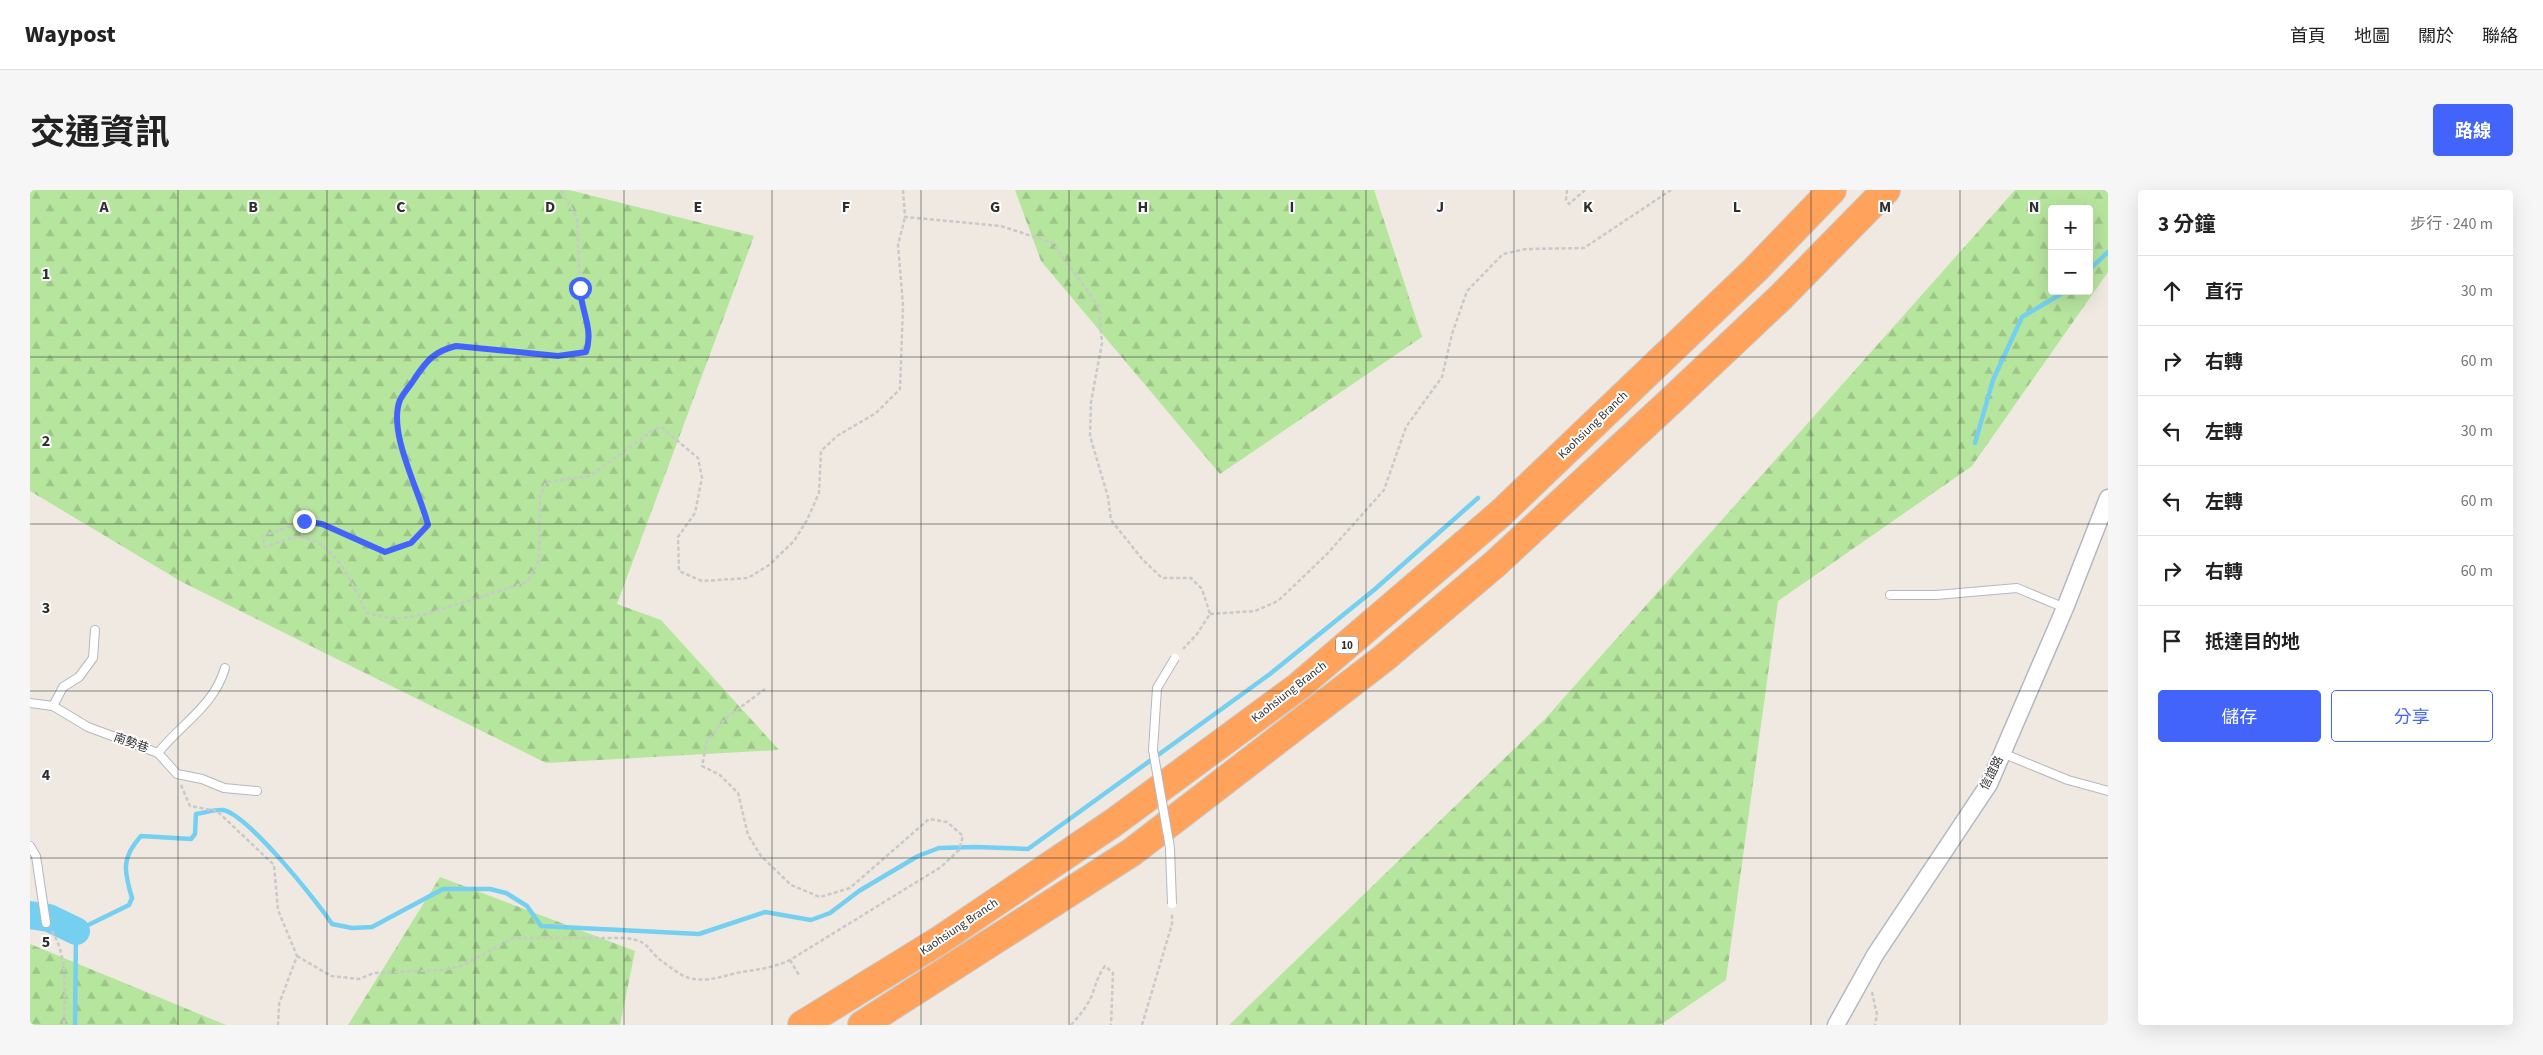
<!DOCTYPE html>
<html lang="zh-TW">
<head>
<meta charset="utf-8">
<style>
	body { margin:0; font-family:"Source Sans 3","Noto Sans TC",sans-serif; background:#f6f6f6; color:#222 }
	.controls { position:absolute; right:15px; top:15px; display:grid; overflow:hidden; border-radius:5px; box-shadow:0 5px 20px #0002 }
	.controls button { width:45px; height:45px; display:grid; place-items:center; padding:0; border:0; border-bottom:1px solid #e0e0e0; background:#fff; color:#222; font:25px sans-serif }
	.stop { position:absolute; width:15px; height:15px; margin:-11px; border:4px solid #4264fb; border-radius:50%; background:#fff }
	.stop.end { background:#4264fb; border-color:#fff; box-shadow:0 1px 5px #0008 }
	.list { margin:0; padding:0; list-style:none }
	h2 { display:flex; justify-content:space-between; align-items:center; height:65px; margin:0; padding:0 20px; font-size:21px }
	h2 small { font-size:16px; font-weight:400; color:#767676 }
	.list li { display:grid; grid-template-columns:32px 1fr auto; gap:15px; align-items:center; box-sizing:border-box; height:70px; padding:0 20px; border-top:1px solid #e0e0e0 }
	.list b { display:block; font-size:19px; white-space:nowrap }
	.list em { font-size:16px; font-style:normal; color:#767676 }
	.actions { display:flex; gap:10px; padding:15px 20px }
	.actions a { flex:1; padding:11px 0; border:1px solid #4264fb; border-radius:5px; text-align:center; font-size:18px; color:#4264fb }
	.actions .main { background:#4264fb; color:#fff }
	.icon { flex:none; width:28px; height:28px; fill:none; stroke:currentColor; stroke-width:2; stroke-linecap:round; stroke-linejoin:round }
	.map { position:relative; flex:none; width:2078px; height:835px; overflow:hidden; border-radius:5px }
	header { display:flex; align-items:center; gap:30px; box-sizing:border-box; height:70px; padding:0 25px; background:#fff; border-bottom:1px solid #e0e0e0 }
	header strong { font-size:24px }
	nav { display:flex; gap:28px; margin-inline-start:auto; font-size:18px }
	.intro { display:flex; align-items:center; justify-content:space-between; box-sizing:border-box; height:120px; padding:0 30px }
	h1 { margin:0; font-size:35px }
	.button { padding:12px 22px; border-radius:5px; background:#4264fb; color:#fff; font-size:18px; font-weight:700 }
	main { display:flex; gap:30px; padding:0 30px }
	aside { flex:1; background:#fff; border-radius:5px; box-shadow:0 5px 20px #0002 }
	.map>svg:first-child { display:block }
	.forest { fill:url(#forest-firs); fill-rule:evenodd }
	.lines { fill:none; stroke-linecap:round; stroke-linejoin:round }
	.stream { stroke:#75cff0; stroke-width:4.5 }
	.river { stroke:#75cff0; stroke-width:28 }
	.service-casing { stroke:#b4b7c1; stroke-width:10 }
	.minor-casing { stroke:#b4b7c1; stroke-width:19 }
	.motorway-casing { stroke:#c9c9c9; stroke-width:30 }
	.path { stroke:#c9c9c9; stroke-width:2.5; stroke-dasharray:4 2.5; stroke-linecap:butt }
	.service { stroke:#fff; stroke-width:8 }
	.minor { stroke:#fff; stroke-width:16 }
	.motorway { stroke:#ffa35c; stroke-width:28 }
	.service-bridge-casing { stroke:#b4b7c1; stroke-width:10; stroke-linecap:butt }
	.service-bridge { stroke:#fff; stroke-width:8 }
	.route { stroke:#4264fb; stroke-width:6 }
	.grid { fill:none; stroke:#2e2e2e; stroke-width:1; stroke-opacity:0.55 }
	.labels { text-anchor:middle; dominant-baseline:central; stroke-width:4; stroke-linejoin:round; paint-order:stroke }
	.shield { fill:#fff; stroke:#6d6d6d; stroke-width:1 }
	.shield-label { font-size:11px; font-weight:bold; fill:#2e2e2e }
	.street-label { font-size:12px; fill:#2e2e2e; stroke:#fff }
	.grid-label { font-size:16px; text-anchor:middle; font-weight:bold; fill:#2e2e2e; stroke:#fff; stroke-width:4; stroke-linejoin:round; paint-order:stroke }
</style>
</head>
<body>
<header>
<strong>Waypost</strong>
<nav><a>首頁</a><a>地圖</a><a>關於</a><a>聯絡</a></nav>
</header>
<div class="intro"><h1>交通資訊</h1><a class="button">路線</a></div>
<main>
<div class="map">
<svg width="2078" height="835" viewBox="0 0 2078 835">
	<defs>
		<pattern id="forest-firs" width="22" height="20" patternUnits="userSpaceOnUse" patternTransform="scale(1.25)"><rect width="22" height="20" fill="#b6e59e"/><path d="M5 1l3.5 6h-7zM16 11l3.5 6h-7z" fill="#9dc588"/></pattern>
	</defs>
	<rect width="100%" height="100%" fill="#efe9e1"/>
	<g class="forest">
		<path d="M0 0H539L724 46 587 414 631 430 749 560 516 573 152 392 0 301Z"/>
		<path d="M985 0H1344L1392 147 1190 284 1011 71Z"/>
		<path d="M1985 0H2078V82L1942 276 1748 411 1696 790 1630 835H1199L1515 529ZM2022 19H2059V101H2022Z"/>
		<path d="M410 687 605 761 590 835H318Z"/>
		<path d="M0 754 196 835H0Z"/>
	</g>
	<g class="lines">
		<g class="stream">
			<path d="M2059 80 2078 62"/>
			<path d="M1945 253 1963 190 1992 127 2036 101"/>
			<path d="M45 835 46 741 99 715 102 708C94 681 91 668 111 646L161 649 165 644 166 624C174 623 186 619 193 620 217 624 287 711 302 734L322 738 342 737 413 699H460L476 703 497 716 511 736 669 744 735 722 781 730 800 723 829 701 888 666 909 658 946 657 998 659 1240 484 1344 400 1448 308"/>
		</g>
		<path class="river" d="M0 725 19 728 46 741"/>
		<defs>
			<g id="service">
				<path d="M1860 405H1906L1987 398 2035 418"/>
				<path d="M0 513 23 516 58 537 128 563 147 584 172 589 194 598 227 601"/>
				<path d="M23 516 33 497 49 487 63 468 65 440"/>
				<path d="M128 563C151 534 184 516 195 478"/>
				<path d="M1972 563 2038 590 2078 601"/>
				<path d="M0 656 6 666 16 733"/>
			</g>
			<path id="minor" d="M1806 835 1845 765 1959 594 2035 418 2078 308"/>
			<g id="motorway">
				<path d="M772 835 910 750 1083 633 1269 496 1471 323 1725 80 1802 0"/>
				<path d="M832 835 1102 662 1354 468 1465 374 1644 208 1751 107 1856 0"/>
			</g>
		</defs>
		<use href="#service" class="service-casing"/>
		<use href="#minor" class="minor-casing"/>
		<use href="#motorway" class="motorway-casing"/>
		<g class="path">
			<path d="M531 0 547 28 551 116 560 141 555 162 528 166 426 156C405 161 397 170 385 188 381 194 374 202 370 210 357 242 390 302 398 335L381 353 355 362 292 333 274 331 233 346 234 357C243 355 260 347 267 347 304 347 323 396 337 423L364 429 393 425 497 392 509 370 510 307 516 292 560 286 622 241 631 237 668 268 672 288 665 323 648 347 649 381 672 391 718 388 739 375 764 351 777 330 789 303 791 261 807 246 846 223 870 199 873 115 868 55 875 27"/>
			<path d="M873 0 875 27 971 36 1023 53 1069 117 1072 153 1061 212 1060 246 1078 307 1081 330 1113 370 1132 388H1161L1172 399 1180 424 1167 444 1153 459"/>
			<path d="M1537 0 1536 10 1539 14 1555 0"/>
			<path d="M1180 424 1225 421 1248 411 1297 364 1354 300 1376 237 1412 187 1422 144 1437 101 1473 64 1496 59 1554 58 1641 0"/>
			<path d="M151 595 160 616 187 621 244 675 248 720 267 766 249 814 248 835"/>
			<path d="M22 741C39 769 34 803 34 835"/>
			<path d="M267 766 301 786 329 789 344 783 414 780 431 776 483 748H596C622 752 615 759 633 772 640 777 651 786 659 788 679 793 694 785 712 782 730 779 743 778 760 770L911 677 929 660 933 646 917 632 899 629 820 698 790 707 761 695 731 666 718 645 708 603 690 585 672 576 677 551 696 528 735 499"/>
			<path d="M760 770 769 785"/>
			<path d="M1842 802 1847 825 1845 835"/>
			<path d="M1041 835C1049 826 1057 817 1062 805 1066 794 1068 785 1075 776L1083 783 1081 835"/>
			<path d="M1112 835 1142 734V724"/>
		</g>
		<use href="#service" class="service"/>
		<use href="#minor" class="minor"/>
		<use href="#motorway" class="motorway"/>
		<defs>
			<path id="service-bridge" d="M1142 714 1140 658 1123 560 1127 498 1145 468"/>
		</defs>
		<use href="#service-bridge" class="service-bridge-casing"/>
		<use href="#service-bridge" class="service-bridge"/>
	</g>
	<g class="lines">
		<path class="route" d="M274 331 292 334 355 362 381 353 398 335C390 302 357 242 370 210 374 202 381 195 385 188 397 170 405 161 426 156L528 166 556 162C564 140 551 121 550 98"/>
	</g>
	<path class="grid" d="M148 0V835M297 0V835M445 0V835M594 0V835M742 0V835M891 0V835M1039 0V835M1187 0V835M1336 0V835M1484 0V835M1633 0V835M1781 0V835M1930 0V835M0 167H2078M0 334H2078M0 501H2078M0 668H2078"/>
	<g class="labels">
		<rect class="shield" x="1306" y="446.5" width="22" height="17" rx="4"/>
		<g class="shield-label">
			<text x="1317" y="455">10</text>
		</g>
		<g class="street-label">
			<text transform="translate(1563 235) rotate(-44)">Kaohsiung Branch</text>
			<text transform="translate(1259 502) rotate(-38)">Kaohsiung Branch</text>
			<text transform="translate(101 553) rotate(20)">南勢巷</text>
			<text transform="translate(1962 583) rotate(-63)">信誼路</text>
			<text transform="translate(929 737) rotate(-34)">Kaohsiung Branch</text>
		</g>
	</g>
	<g class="grid-label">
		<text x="74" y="22">A</text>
		<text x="223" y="22">B</text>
		<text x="371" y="22">C</text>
		<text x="520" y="22">D</text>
		<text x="668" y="22">E</text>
		<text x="816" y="22">F</text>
		<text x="965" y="22">G</text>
		<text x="1113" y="22">H</text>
		<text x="1262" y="22">I</text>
		<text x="1410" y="22">J</text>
		<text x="1558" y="22">K</text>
		<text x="1707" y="22">L</text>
		<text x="1855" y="22">M</text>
		<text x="2004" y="22">N</text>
		<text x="16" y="89">1</text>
		<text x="16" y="256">2</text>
		<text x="16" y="423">3</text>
		<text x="16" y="590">4</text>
		<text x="16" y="757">5</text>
	</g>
</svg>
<div class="controls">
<button>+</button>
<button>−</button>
</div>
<div class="stop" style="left:550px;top:98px"></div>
<div class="stop end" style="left:274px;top:331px"></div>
</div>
<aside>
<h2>3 分鐘<small>步行 · 240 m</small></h2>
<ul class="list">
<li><svg class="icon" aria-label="ahead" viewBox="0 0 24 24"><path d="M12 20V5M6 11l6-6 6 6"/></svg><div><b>直行</b></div><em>30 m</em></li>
<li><svg class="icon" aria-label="right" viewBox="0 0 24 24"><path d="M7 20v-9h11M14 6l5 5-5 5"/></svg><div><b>右轉</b></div><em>60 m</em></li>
<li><svg class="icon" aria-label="left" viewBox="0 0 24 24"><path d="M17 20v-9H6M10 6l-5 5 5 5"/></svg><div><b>左轉</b></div><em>30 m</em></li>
<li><svg class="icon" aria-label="left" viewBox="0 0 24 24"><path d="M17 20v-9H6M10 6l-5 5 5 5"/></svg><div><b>左轉</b></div><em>60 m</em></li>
<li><svg class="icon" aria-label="right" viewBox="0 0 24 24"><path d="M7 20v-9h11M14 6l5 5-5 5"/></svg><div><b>右轉</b></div><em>60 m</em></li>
<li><svg class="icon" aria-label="arrive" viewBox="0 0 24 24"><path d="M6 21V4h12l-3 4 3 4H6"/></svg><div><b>抵達目的地</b></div></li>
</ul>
<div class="actions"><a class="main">儲存</a><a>分享</a></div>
</aside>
</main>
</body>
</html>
